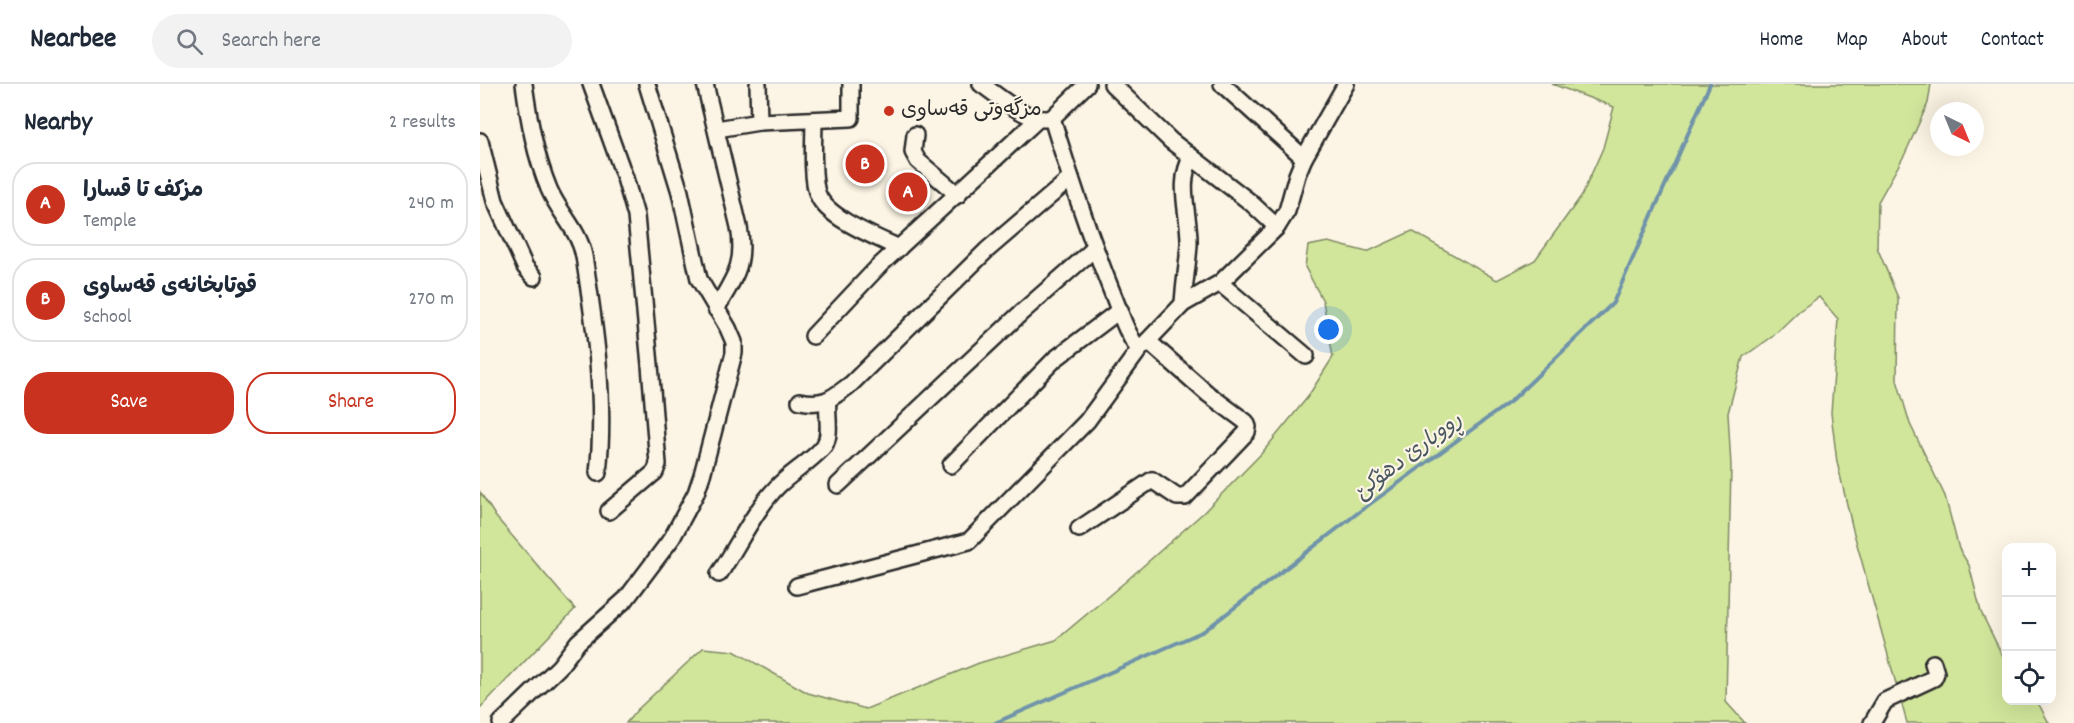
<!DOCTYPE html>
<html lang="en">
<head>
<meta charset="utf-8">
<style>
	body { margin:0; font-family:Dekko,"Playpen Sans Arabic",sans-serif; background:#f2f2f3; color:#1f2937 }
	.controls { position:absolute; right:18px; bottom:18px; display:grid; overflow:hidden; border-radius:12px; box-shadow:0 6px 24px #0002 }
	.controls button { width:54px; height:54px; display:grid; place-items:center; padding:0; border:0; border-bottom:2px solid #e0e1e3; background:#fff; color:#1f2937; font:30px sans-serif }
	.compass { position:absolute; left:1450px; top:18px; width:54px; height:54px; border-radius:50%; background:#fff; box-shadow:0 6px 24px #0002; rotate:137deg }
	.you { position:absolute; left:849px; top:246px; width:21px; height:21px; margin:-15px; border:4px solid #fff; border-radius:50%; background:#1a73e8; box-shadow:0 0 0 9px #1a73e833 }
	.badge { display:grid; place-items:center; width:39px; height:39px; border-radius:50%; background:#c8321e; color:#fff; font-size:20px; font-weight:700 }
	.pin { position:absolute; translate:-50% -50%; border:3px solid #fff; box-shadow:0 2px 6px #0006 }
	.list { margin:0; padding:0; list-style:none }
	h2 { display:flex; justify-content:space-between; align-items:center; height:78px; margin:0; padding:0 24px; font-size:26px }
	h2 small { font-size:20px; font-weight:400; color:#747a83 }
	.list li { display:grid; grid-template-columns:39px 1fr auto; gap:18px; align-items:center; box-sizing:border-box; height:84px; margin:0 12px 12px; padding:0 12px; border:2px solid #e0e1e3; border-radius:24px }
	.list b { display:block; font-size:22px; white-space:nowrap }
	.list p { margin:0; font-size:20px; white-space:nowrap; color:#747a83 }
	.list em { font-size:20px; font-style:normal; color:#747a83 }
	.actions { display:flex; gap:12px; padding:18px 24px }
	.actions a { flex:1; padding:14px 0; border:2px solid #c8321e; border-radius:24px; text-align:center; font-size:21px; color:#c8321e }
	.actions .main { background:#c8321e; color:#fff }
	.icon { flex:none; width:33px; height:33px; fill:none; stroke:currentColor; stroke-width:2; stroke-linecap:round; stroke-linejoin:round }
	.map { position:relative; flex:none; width:1594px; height:639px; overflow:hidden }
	header { display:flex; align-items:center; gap:36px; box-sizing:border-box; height:84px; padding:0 30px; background:#fff; border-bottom:2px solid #e0e1e3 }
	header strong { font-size:28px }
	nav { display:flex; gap:33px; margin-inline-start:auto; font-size:21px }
	.search { width:420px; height:54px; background:#f2f2f3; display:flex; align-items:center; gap:15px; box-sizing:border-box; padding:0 21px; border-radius:33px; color:#747a83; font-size:22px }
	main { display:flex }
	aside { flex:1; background:#fff }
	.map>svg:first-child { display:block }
	.green { fill:#d1e69b; stroke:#7e8863; stroke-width:1.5 }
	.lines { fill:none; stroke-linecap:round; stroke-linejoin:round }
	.stream { stroke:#6f93aa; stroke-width:4 }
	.minor-casing { stroke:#2b2b2b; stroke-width:20 }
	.minor { stroke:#fcf5e5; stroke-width:15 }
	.poi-dot { fill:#c8321e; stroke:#fcf5e5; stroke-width:2 }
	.labels { text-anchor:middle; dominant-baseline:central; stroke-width:4.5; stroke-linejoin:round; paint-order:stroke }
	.poi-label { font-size:21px; fill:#2b2b2b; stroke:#fcf5e5; text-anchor:start }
	.water-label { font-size:22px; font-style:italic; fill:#485660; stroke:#fcf5e5 }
</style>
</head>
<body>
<header>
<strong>Nearbee</strong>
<div class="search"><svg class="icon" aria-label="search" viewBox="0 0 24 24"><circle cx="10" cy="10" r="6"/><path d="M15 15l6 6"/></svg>Search here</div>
<nav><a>Home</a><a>Map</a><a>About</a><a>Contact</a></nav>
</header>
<main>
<aside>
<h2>Nearby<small>2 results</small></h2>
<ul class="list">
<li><span class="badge">A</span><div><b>مزكف تا قسارا</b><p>Temple</p></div><em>240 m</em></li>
<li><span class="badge">B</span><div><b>قوتابخانەی قەساوی</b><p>School</p></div><em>270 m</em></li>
</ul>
<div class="actions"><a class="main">Save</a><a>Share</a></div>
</aside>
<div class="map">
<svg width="1594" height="639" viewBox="0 0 1594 639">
	<rect width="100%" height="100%" fill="#fcf5e5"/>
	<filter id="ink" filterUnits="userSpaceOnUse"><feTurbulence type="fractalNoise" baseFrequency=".0167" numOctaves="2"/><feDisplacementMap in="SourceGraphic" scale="12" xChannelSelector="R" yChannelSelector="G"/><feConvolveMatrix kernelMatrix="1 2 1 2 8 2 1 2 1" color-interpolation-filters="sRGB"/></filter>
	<g filter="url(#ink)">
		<g class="green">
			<path d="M1072 0H1451L1448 19 1425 70 1398 118 1397 163 1418 214 1417 296 1430 340 1465 412 1479 465 1489 481 1501 528 1526 579V616L1557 617 1569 639H1427L1373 446 1357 378 1351 329 1358 235 1339 213 1319 227 1292 253 1263 273 1248 329 1251 382 1246 618 1265 639H146L157 626 223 564 254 567 328 609 386 625 499 579 576 556 645 498 723 429 781 370 827 314 853 273 843 217 825 183 828 162 848 158 887 168 932 147 1017 196 1055 176 1102 111 1123 64 1134 23Z"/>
			<path d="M0 408 16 433 95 525 0 624Z"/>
		</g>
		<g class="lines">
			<path class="stream" d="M515 639 724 547 879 428 1031 317 1133 219 1230 0"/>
			<defs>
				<g id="minor">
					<path d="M44 0C49 36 55 71 69 105 79 129 99 146 104 172 115 243 126 317 118 389"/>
					<path d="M111 0 145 94 156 132 170 281 178 380 175 388 129 427"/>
					<path d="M225 0 259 143C266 181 254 194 236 225"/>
					<path d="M278 0 279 38"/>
					<path d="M501 0C519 12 550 41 572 34L607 0"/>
					<path d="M632 0 691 57 770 118 797 143"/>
					<path d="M742 0 824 74"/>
					<path d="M572 34C590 93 609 151 632 208 641 230 645 247 659 266"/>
					<path d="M334 36C334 54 331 95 338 111 347 134 396 153 419 164"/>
					<path d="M237 45 279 38 371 34V0"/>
					<path d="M435 51 433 68 438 77 478 111"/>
					<path d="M0 57 15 117 45 183 54 193"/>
					<path d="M740 199 826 272"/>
					<path d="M703 220C704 200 708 180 709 160 710 132 696 98 712 73"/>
					<path d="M333 252 398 183 557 36"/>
					<path d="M320 317C345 322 352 314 371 300L507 166 591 94"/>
					<path d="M471 381 575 275 640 226"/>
					<path d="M358 401 542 228 615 164"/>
					<path d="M599 445 672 396 697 413H705L767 348 768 343 766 338 728 310 668 257"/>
					<path d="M239 490C258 462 275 425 298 402 311 389 334 375 344 362 352 350 346 331 348 317"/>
					<path d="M317 502 489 457 607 337 659 266 703 220 740 199 797 143 807 127 817 91 824 74 866 0"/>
					<path d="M21 639 79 583 98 558 146 515 192 454 216 409 222 391 254 269V258L248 244 219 195 200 108 167 0"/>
					<path d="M1392 639 1405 617 1454 594 1456 589 1453 579"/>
				</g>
			</defs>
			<use href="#minor" class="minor-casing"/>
			<use href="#minor" class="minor"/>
		</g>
	</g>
	<circle class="poi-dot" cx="409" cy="27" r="6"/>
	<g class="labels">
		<g class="poi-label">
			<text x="421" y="27">مزگەوتی قەساوی</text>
		</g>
		<g class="water-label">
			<text transform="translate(929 373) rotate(-37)">ڕووبارێ دهۆكێ</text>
		</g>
	</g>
</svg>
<div class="controls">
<button>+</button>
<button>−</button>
<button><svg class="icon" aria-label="locate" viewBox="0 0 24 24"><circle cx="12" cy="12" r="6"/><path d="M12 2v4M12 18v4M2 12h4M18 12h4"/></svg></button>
</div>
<svg class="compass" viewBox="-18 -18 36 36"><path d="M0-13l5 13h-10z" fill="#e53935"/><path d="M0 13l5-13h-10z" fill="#747a83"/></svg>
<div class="you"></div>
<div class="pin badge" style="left:428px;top:108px">A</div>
<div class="pin badge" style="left:385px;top:80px">B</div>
</div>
</main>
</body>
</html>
